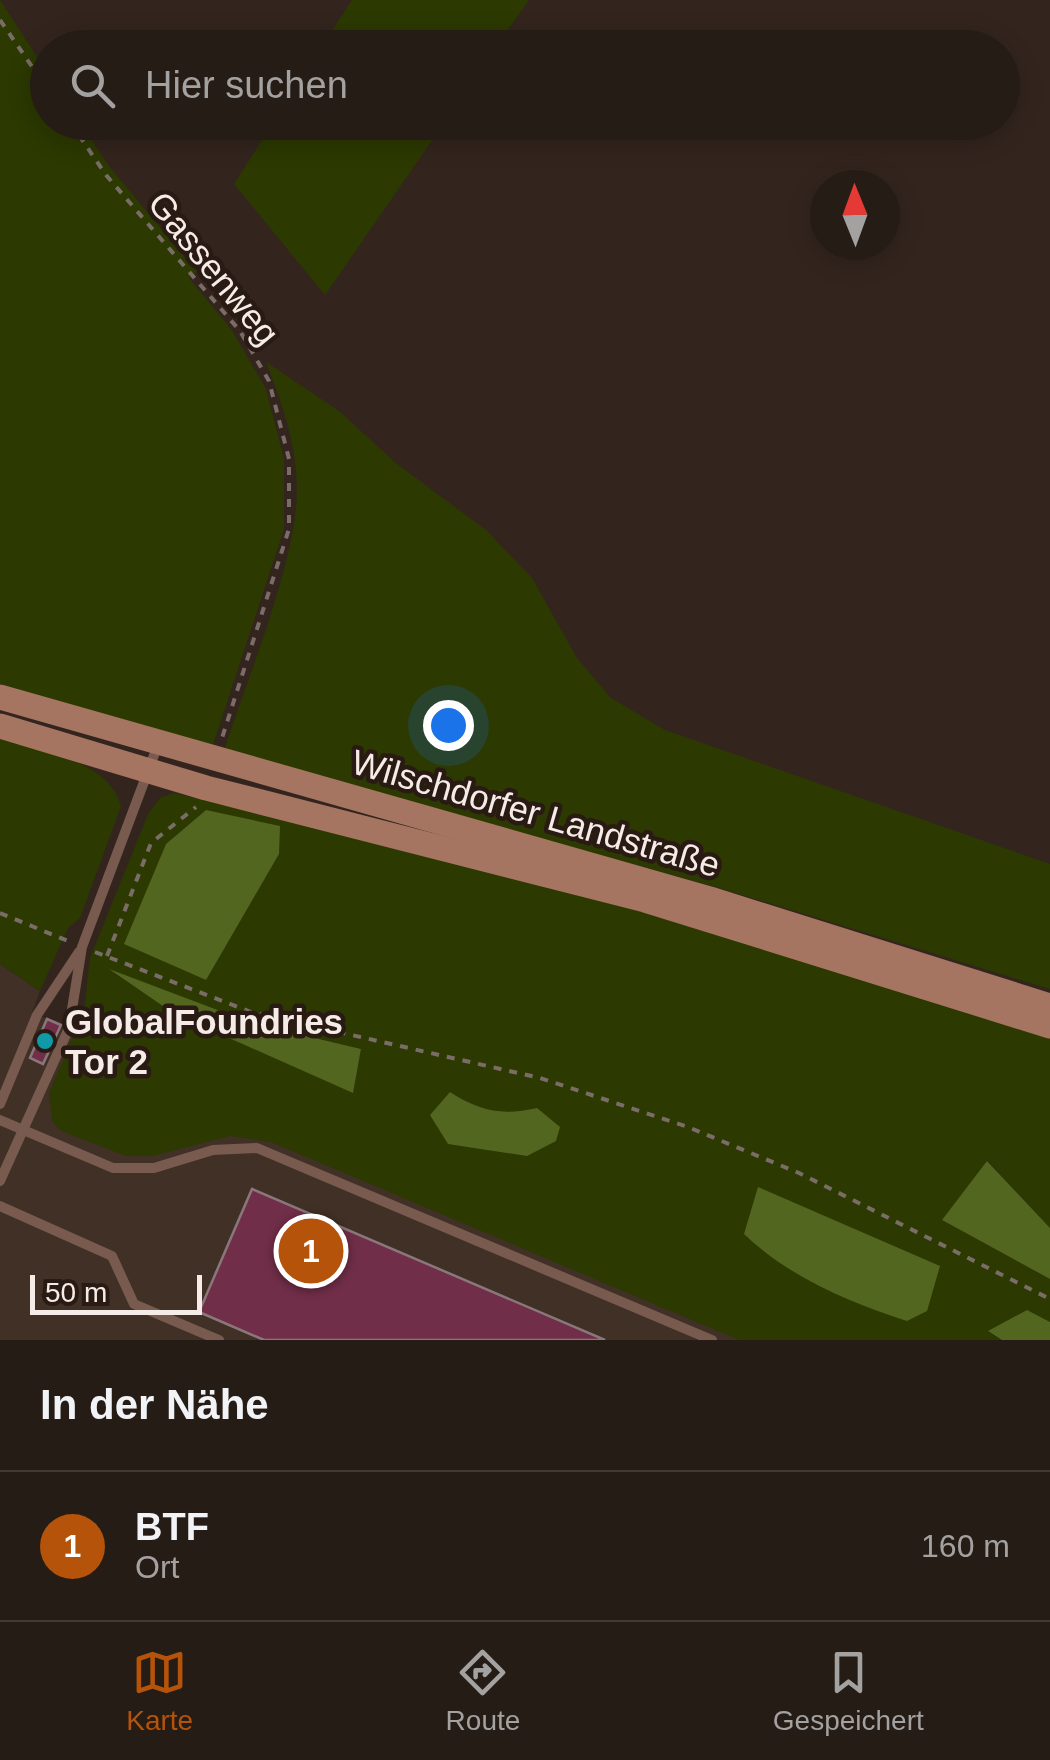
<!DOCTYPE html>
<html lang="de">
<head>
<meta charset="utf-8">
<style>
	body { margin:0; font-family:Helvetica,sans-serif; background:#322923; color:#f1f3f6 }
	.compass { position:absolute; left:810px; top:170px; width:90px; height:90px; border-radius:50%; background:#261c16; box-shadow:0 5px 25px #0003; rotate:359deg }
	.scale { position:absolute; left:30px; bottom:25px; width:172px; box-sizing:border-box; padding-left:10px; border:5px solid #f6ece7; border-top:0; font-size:28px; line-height:35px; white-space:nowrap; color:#f6ece7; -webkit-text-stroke:8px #291b14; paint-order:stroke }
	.you { position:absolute; left:448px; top:725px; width:35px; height:35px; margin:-25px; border:8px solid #fff; border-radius:50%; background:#1a73e8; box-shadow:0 0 0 15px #1a73e833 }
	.badge { display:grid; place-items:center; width:65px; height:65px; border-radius:50%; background:#b45309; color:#fff; font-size:32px; font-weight:700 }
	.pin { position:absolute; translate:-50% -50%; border:5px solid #fff; box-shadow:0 2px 10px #0006 }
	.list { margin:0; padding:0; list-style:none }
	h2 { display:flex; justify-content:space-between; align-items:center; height:130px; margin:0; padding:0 40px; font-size:42px }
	h2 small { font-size:32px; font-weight:400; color:#a4a1a1 }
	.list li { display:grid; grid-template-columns:65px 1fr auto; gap:30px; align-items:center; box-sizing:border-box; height:150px; padding:0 40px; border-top:2px solid #423a35 }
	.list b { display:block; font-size:38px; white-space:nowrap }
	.list p { margin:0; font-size:32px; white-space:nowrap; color:#a4a1a1 }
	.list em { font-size:32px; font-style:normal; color:#a4a1a1 }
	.icon { flex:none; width:55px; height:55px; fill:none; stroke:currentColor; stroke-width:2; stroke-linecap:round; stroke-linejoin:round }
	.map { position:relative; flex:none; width:1050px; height:1340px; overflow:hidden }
	.search { position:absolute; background:#261c16; box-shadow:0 5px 25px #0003; left:30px; right:30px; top:30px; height:110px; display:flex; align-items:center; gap:25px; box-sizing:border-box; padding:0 35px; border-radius:55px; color:#a4a1a1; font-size:38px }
	.sheet { height:280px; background:#261c16 }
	nav { display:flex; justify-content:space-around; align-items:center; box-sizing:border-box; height:140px; border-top:2px solid #423a35; background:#261c16; font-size:28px; color:#a4a1a1 }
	nav a { display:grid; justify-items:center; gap:5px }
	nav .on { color:#b45309 }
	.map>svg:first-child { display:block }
	.industrial { fill:#403025 }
	.green { fill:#2c3900; fill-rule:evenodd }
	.forest { fill:#53661f }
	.building { fill:#712e48; stroke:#8a777c; stroke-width:2.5 }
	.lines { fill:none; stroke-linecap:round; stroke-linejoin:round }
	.path { stroke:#7a6d67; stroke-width:4; stroke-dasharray:8 8; stroke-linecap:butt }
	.lane { stroke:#785a4e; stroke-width:10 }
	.secondary { stroke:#a57561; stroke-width:25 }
	.culture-dot { fill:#0f9aa8; stroke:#291b14; stroke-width:4 }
	.labels { text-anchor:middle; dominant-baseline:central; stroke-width:9; stroke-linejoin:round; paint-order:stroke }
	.street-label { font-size:35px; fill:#f6ece7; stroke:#291b14 }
	.poi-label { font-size:35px; font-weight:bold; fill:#f6ece7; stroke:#291b14; text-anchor:start }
</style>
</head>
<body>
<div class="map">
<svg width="1050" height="1340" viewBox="0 0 1050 1340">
	<rect width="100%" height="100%" fill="#33251e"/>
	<path class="industrial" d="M0 964 40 991 32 1013 77 1030 84 1011 807 1340H0Z"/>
	<g class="green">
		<path d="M0 0 47 72 48 122 80 123 109 166 197 272 189 278 231 329 266 389 284 459V529L211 751 0 684Z"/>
		<path d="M352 0H529L496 47H321Z"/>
		<path d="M273 123H444L325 295 234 184Z"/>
		<path d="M266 362 339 411 397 464 486 530 532 578 577 658 611 698 665 730 1050 864V989L719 888 224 751C247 679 298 558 297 487 296 442 282 403 266 362Z"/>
		<path d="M0 739C42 753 108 759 121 806L80 918 68 928 40 991 0 964Z"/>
		<path d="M173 793 469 859 1050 1034V1228L988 1161 942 1220 1050 1279V1322L1027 1310 989 1332 1002 1340H739L271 1142 230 1136 152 1156H126L61 1131 52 1121 49 1093 84 1011 90 958 148 814 160 798ZM206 810 279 854 206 980 125 944 166 844ZM114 973 252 1023 361 1049 353 1092 173 1013ZM450 1092C480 1111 502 1116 537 1108L448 1144Z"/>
	</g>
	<g class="forest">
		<path d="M206 810 280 826 279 854 206 980 124 944 166 844Z"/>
		<path d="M109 969 252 1023 361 1049 353 1093 173 1013Z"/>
		<path d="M450 1092C480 1111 502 1116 537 1108L560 1127 556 1141 527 1156 448 1144 430 1115Z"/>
		<path d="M987 1161 1050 1228V1279L942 1220Z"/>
		<path d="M758 1187 940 1266 927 1311 907 1321C848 1302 789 1277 744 1234Z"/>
		<path d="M1027 1310 1050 1322V1340H1002L988 1331Z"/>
	</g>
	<g class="building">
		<path d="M47 1019 61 1025 43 1064 30 1058Z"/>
		<path d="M252 1189 605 1340H264L199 1312Z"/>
	</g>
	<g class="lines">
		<g class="path">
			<path d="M0 20 48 90"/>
			<path d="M70 122 106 175 240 331 269 381 289 459V529L222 738"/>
			<path d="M0 913 68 941"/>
			<path d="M95 952 251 1012 540 1078 688 1127 799 1173 1050 1299"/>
			<path d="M107 956 151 843 196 807"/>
		</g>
		<g class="lane">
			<path d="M0 1104 37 1015 79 952"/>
			<path d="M0 1120 113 1168H154L213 1150 257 1148 712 1340"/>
			<path d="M0 1181 69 1028 82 947 159 742"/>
			<path d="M0 1206 112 1256 134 1304 219 1340"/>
		</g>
		<g class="secondary">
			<path d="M0 697 710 899 1050 1006"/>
			<path d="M0 726 206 788 645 900 1050 1026"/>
		</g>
	</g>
	<circle class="culture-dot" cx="45" cy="1041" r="10"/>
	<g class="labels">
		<g class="street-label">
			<text transform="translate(214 268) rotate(51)">Gassenweg</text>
			<text transform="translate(536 813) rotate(16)">Wilschdorfer Landstraße</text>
		</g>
		<g class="poi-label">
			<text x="65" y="1021">GlobalFoundries<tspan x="65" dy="40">Tor 2</tspan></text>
		</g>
	</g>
</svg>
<svg class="compass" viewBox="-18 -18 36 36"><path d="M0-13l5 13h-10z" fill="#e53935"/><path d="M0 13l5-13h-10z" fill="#a4a1a1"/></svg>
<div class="scale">50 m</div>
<div class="you"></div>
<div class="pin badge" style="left:311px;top:1251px">1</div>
<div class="search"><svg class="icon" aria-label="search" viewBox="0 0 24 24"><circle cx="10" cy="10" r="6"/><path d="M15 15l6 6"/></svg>Hier suchen</div>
</div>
<section class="sheet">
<h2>In der Nähe<small></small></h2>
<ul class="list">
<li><span class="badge">1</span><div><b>BTF</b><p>Ort</p></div><em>160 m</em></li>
</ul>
</section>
<nav>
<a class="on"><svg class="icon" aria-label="map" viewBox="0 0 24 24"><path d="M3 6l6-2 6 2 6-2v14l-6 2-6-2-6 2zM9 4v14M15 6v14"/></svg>Karte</a>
<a><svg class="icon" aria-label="directions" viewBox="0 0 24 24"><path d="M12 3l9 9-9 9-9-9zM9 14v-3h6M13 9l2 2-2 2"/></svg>Route</a>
<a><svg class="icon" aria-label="saved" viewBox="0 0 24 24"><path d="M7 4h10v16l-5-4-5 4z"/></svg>Gespeichert</a>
</nav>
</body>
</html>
